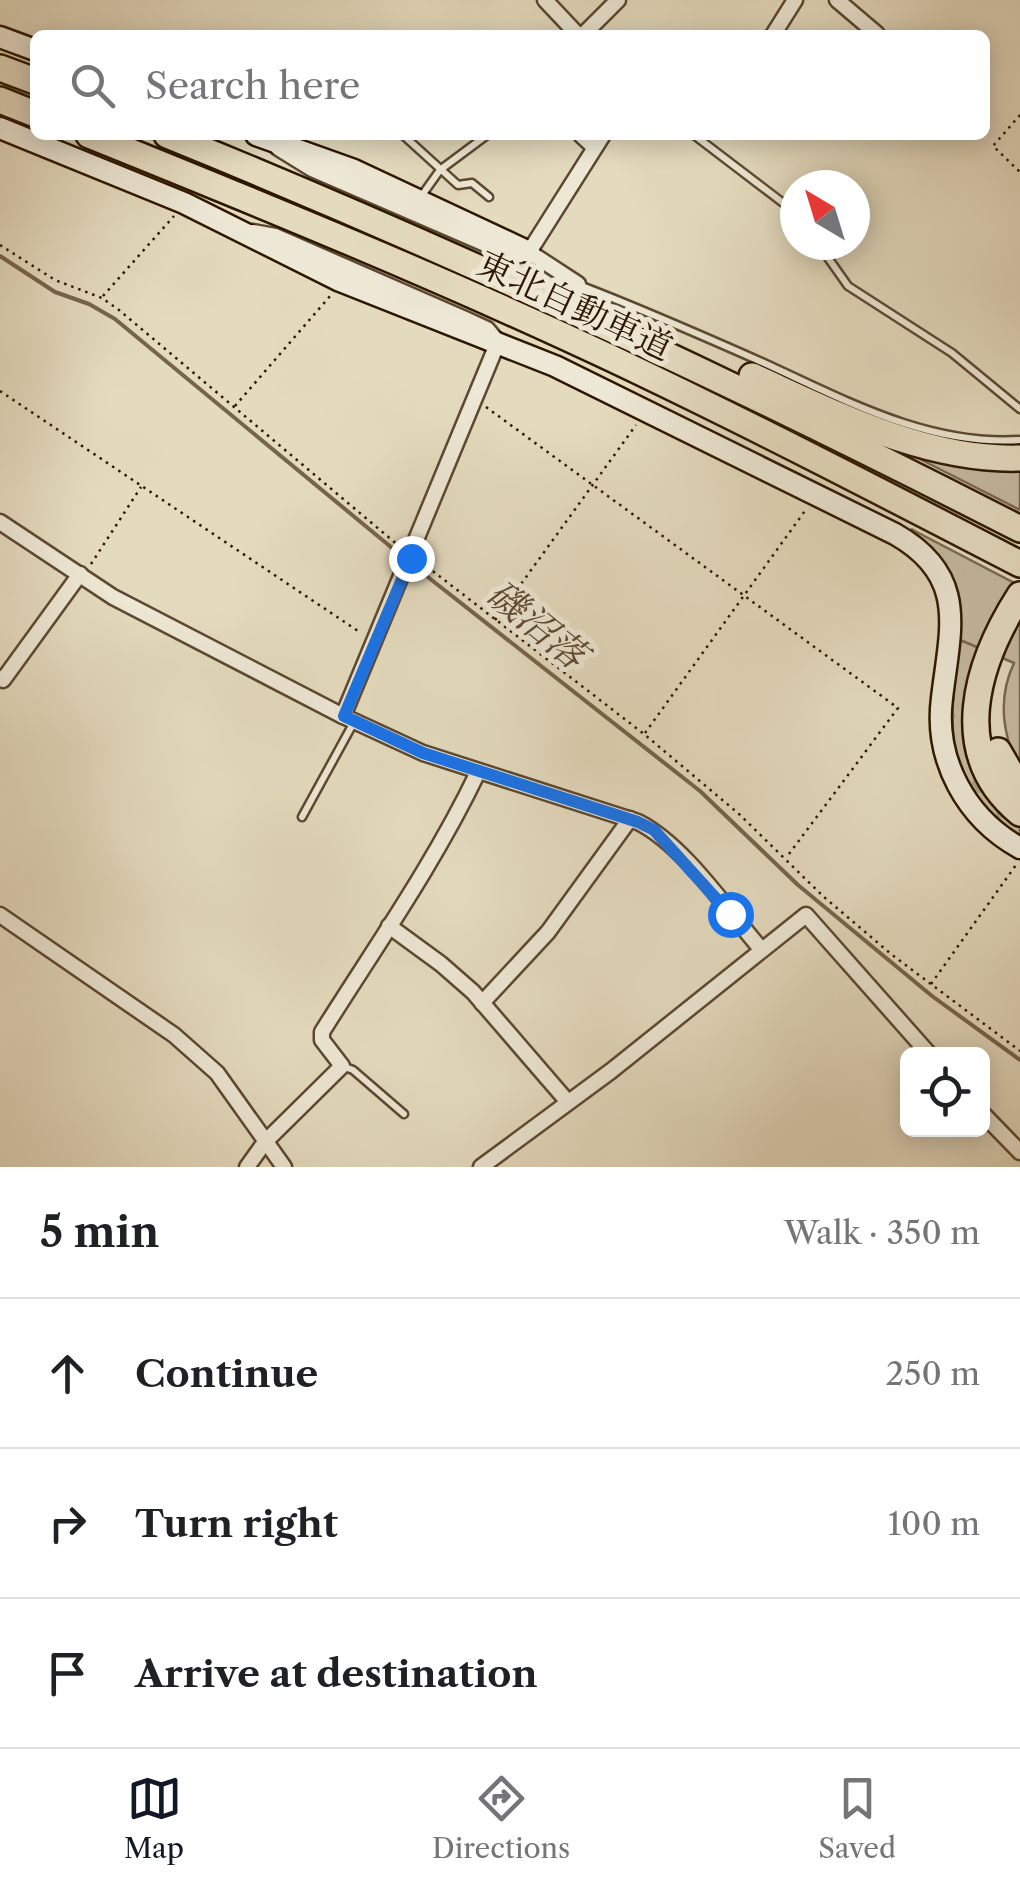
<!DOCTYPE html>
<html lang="en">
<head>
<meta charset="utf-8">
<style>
	body { margin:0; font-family:"Libre Caslon Text","Noto Serif JP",serif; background:#f2f2f2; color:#202124 }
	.controls { position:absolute; right:30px; bottom:30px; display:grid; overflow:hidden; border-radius:15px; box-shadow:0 5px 25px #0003 }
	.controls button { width:90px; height:90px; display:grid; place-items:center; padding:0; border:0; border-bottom:2px solid #e0e0e0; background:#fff; color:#202124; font:50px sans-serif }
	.compass { position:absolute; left:780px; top:170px; width:90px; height:90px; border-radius:50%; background:#fff; box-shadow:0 5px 25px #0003; rotate:322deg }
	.stop { position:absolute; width:30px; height:30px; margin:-22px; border:8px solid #1a73e8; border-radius:50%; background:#fff }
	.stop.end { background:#1a73e8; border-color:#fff; box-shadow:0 2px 10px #0008 }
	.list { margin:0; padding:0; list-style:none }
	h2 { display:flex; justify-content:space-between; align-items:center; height:130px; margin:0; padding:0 40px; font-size:42px }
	h2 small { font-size:32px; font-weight:400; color:#757577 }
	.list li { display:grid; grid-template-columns:65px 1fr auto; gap:30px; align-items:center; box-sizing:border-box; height:150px; padding:0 40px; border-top:2px solid #e0e0e0 }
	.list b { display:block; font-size:38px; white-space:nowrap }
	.list em { font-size:32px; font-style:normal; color:#757577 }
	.icon { flex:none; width:55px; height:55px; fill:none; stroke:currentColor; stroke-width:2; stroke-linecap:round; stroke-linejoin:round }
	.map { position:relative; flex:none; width:1020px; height:1167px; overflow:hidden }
	.search { position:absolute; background:#fff; box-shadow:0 5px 25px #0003; left:30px; right:30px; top:30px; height:110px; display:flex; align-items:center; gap:25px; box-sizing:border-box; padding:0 35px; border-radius:15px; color:#757577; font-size:38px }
	.sheet { height:580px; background:#fff }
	nav { display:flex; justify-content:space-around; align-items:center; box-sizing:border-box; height:140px; border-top:2px solid #e0e0e0; background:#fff; font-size:28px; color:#757577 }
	nav a { display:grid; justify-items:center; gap:5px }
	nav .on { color:#111827 }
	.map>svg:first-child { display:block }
	.grass { fill:#c5b99e; stroke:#7a684f; stroke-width:2.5 }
	.forest { fill:url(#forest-firs); stroke:#7a684f; stroke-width:2.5 }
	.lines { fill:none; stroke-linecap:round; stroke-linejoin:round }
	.stream { stroke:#76644b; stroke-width:4 }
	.lane-casing { stroke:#5c4830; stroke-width:11 }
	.street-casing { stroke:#5c4830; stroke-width:19 }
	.secondary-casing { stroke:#2e1700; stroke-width:25 }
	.highway-casing { stroke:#2e1700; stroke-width:30 }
	.path { stroke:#2e1700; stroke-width:2.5; stroke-dasharray:2.5 5; stroke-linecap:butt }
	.lane { stroke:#ede7d5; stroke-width:6 }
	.street { stroke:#ede7d5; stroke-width:14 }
	.secondary { stroke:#ede7d5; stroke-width:20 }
	.highway { stroke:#e4dabe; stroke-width:25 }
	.route { stroke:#1a73e8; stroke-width:12 }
	.labels { text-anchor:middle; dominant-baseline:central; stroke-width:10; stroke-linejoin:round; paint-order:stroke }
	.street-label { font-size:35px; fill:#2e1700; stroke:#ede7d5 }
	.water-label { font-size:38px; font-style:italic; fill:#5e4b32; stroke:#ede7d5 }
</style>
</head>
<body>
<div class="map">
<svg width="1020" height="1167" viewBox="0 0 1020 1167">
	<defs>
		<pattern id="forest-firs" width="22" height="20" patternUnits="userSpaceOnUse" patternTransform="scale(2.5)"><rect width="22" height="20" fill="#c5b99e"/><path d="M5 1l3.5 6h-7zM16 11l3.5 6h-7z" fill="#aa9e86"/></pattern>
	</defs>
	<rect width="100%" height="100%" fill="#e4dabe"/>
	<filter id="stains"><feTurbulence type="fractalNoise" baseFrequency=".002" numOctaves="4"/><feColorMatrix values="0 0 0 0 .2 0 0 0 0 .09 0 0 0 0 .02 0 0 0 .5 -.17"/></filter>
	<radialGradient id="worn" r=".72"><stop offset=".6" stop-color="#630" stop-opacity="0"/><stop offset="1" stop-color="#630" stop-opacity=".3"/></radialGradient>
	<g class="grass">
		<path d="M908 453 1020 465V510Z"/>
		<path d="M911 529 1020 586V774C1004 737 996 701 1014 663L960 640C959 595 945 559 911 529Z"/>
	</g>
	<path class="forest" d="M960 640 979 648C950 740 972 749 1020 825V838C940 776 948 732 960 640Z"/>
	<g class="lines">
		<g class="stream">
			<path d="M0 256 55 292 89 304 115 319 403 557"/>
			<path d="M410 563 700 791 798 885 932 996 1020 1060"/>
		</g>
		<defs>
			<g id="lane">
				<path d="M403 135 458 185 472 183 489 197"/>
				<path d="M694 135 795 212"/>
				<path d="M420 198 440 170 487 135"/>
				<path d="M819 245 848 286 952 353 1020 409"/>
				<path d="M579 285C642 309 703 336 764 363 845 400 928 446 1020 440"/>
				<path d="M302 817 354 722"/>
				<path d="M342 1066 353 1070 404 1114"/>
			</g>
			<g id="street">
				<path d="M545 0 578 35"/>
				<path d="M837 0 877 34"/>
				<path d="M583 35 618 0"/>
				<path d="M773 35 795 0"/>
				<path d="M581 135 594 147"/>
				<path d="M278 148 312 169 506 253 520 255 529 252 578 284"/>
				<path d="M253 232 275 236 465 319 487 329 498 342 343 716"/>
				<path d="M529 252 603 135"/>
				<path d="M0 522 113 597 343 716 423 753 638 822C684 845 727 910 761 949"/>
				<path d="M0 678 3 680 80 574"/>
				<path d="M0 915 174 1035 217 1073 284 1167"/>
				<path d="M389 926 441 964 473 992 567 1101"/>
				<path d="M482 1003 548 932 630 819"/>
				<path d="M982 1113 1020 1152"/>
				<path d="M247 1167 265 1142 342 1066 322 1040V1032C376 946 434 864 478 772"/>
				<path d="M481 1167 611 1071 806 915 929 1054"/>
			</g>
			<g id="secondary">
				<path d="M0 37 35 50"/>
				<path d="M0 128 184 203 340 281 555 366 895 534C969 576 950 629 942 698 934 760 966 818 1020 848"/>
				<path d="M256 135 354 170 529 252"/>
			</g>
			<g id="highway">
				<path d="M0 68 35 81"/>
				<path d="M0 100 35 114"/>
				<path d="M89 135C265 206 441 278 613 359 750 424 885 494 1020 564"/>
				<path d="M167 135C458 253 741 386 1020 529"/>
				<path d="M752 376C836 414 926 461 1020 458"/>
				<path d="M1020 595C977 662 947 753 1020 813"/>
				<path d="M998 751 1020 789"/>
			</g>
		</defs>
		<use href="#lane" class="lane-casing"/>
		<use href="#street" class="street-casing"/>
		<use href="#secondary" class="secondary-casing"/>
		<use href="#highway" class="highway-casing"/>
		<g class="path">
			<path d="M1020 115 993 146 1020 172"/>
			<path d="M0 245 55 280 102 298 119 310 399 546"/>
			<path d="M103 296 174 216"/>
			<path d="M0 391 361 633"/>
			<path d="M235 406 331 295"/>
			<path d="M486 407 898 708 786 858"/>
			<path d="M421 562 644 734 739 814 824 897 891 954 1020 1051"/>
			<path d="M91 564 141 487"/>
			<path d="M495 620 636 425"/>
			<path d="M645 733 807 508"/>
			<path d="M931 984 1016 865"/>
		</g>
		<use href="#lane" class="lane"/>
		<use href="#street" class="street"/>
		<use href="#secondary" class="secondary"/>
		<use href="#highway" class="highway"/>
	</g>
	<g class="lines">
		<path class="route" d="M411 558 344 716 423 753 638 822 654 830 730 914"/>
	</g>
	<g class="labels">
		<g class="street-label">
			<text transform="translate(575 305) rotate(25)">東北自動車道</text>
		</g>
		<g class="water-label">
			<text transform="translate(537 624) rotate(39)">磯沼落</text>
		</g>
	</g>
	<rect width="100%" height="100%" filter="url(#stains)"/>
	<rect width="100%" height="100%" fill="url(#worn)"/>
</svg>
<div class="controls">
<button><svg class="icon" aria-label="locate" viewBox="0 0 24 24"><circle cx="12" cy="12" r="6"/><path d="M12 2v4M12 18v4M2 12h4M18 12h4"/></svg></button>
</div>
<svg class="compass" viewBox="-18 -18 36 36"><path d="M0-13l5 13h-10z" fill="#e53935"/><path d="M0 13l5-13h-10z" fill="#757577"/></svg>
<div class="stop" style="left:730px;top:914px"></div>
<div class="stop end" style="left:411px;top:558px"></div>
<div class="search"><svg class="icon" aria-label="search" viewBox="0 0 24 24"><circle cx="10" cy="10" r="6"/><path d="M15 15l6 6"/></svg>Search here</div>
</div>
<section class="sheet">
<h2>5 min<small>Walk · 350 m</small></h2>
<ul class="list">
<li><svg class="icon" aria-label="ahead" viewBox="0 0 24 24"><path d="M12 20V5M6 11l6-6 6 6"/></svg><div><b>Continue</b></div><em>250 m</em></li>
<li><svg class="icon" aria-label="right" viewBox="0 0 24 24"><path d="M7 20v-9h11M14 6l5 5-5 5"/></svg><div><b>Turn right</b></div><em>100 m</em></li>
<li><svg class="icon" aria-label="arrive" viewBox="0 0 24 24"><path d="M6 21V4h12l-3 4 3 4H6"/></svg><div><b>Arrive at destination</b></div></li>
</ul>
</section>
<nav>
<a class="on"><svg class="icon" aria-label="map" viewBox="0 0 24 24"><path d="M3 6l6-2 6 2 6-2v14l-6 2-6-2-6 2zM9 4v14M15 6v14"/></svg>Map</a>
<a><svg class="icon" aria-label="directions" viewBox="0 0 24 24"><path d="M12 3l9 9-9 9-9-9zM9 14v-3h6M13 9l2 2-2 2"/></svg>Directions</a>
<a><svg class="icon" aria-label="saved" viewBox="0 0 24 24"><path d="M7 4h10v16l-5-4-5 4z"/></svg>Saved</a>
</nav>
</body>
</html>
